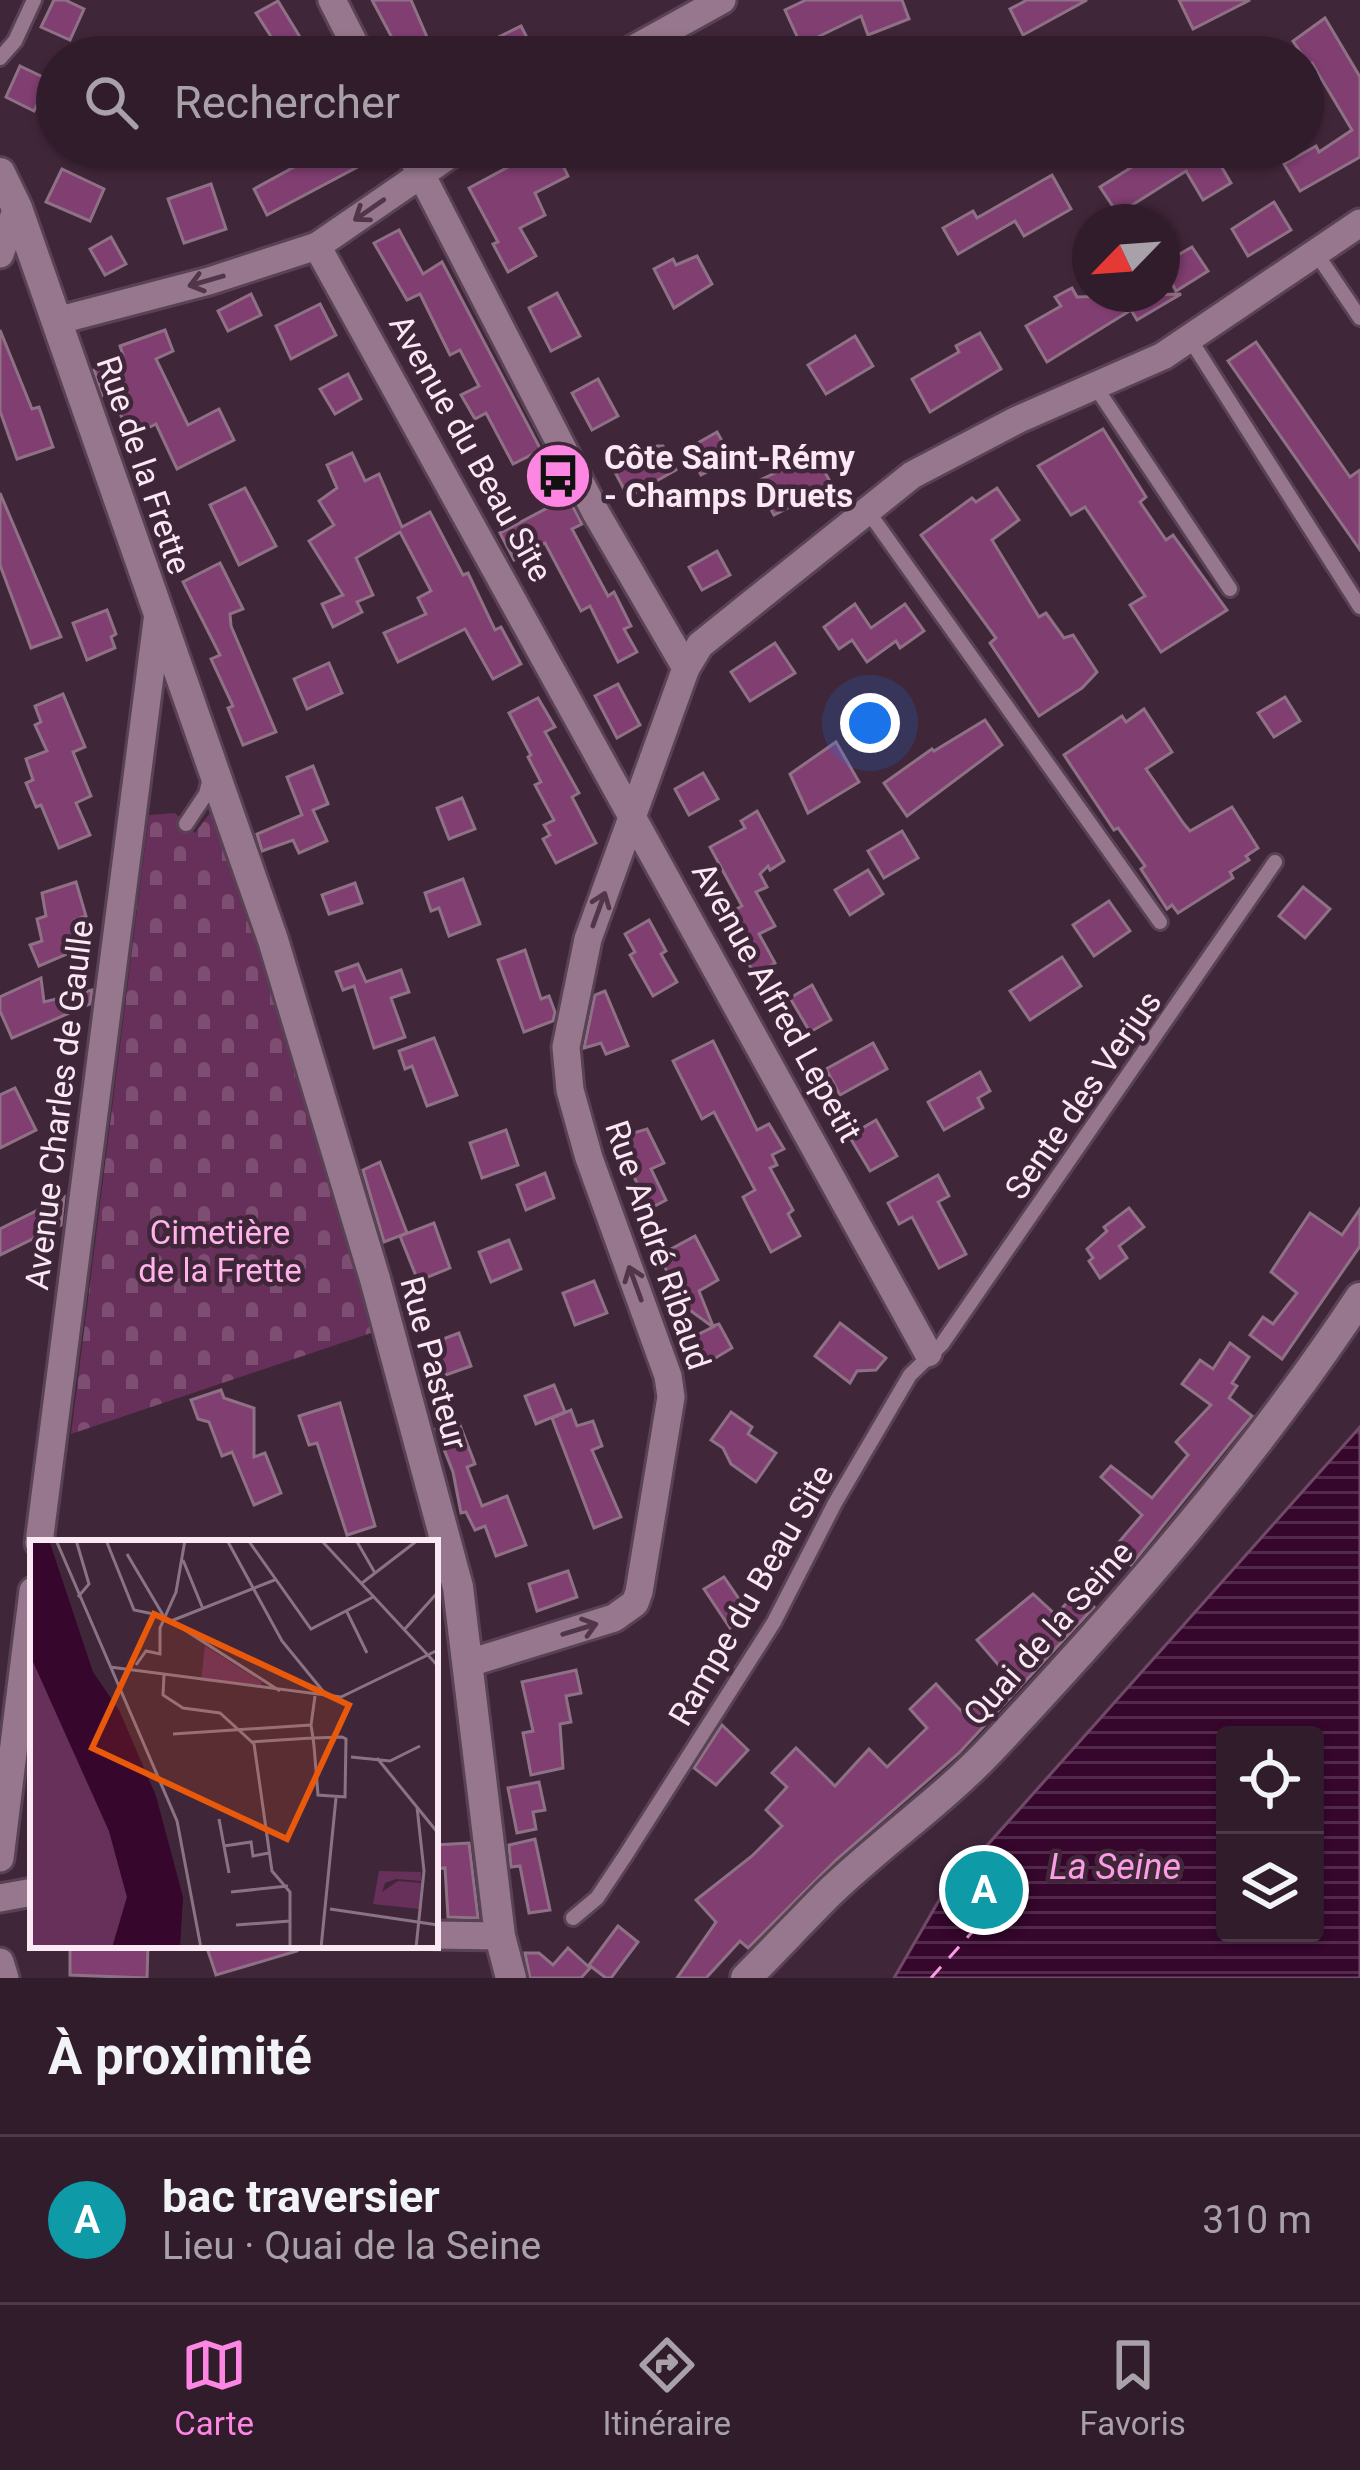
<!DOCTYPE html>
<html lang="fr">
<head>
<meta charset="utf-8">
<style>
	body { margin:0; font-family:Roboto,sans-serif; background:#382533; color:#f1f3f6 }
	.controls { position:absolute; right:36px; bottom:36px; display:grid; overflow:hidden; border-radius:12px; box-shadow:0 3px 9px #0004 }
	.controls button { width:108px; height:108px; display:grid; place-items:center; padding:0; border:0; border-bottom:3px solid #4b3a47; background:#301c2b; color:#f1f3f6; font:60px sans-serif }
	.compass { position:absolute; left:1072px; top:204px; width:108px; height:108px; border-radius:50%; background:#301c2b; box-shadow:0 3px 9px #0004; rotate:245deg }
	.you { position:absolute; left:870px; top:723px; width:42px; height:42px; margin:-30px; border:9px solid #fff; border-radius:50%; background:#1a73e8; box-shadow:0 0 0 18px #1a73e833 }
	.badge { display:grid; place-items:center; width:78px; height:78px; border-radius:50%; background:#fd86e2; color:#fff; font-size:39px; font-weight:700 }
	.pin { position:absolute; translate:-50% -50%; border:6px solid #fff; box-shadow:0 3px 12px #0006 }
	.list { margin:0; padding:0; list-style:none }
	h2 { display:flex; justify-content:space-between; align-items:center; height:156px; margin:0; padding:0 48px; font-size:51px }
	h2 small { font-size:39px; font-weight:400; color:#a8a1a9 }
	.list li { display:grid; grid-template-columns:78px 1fr auto; gap:36px; align-items:center; box-sizing:border-box; height:168px; padding:0 48px; border-top:3px solid #4b3a47 }
	.list b { display:block; font-size:45px; white-space:nowrap }
	.list p { margin:0; font-size:39px; white-space:nowrap; color:#a8a1a9 }
	.list em { font-size:39px; font-style:normal; color:#a8a1a9 }
	.icon { flex:none; width:66px; height:66px; fill:none; stroke:currentColor; stroke-width:2; stroke-linecap:round; stroke-linejoin:round }
	.map { position:relative; flex:none; width:1360px; height:1978px; overflow:hidden }
	.search { position:absolute; background:#301c2b; box-shadow:0 3px 9px #0004; left:36px; right:36px; top:36px; height:132px; display:flex; align-items:center; gap:30px; box-sizing:border-box; padding:0 42px; border-radius:66px; color:#a8a1a9; font-size:45px }
	.sheet { height:324px; background:#301c2b }
	nav { display:flex; justify-content:space-around; align-items:center; box-sizing:border-box; height:168px; border-top:3px solid #4b3a47; background:#301c2b; font-size:33px; color:#a8a1a9 }
	nav a { display:grid; justify-items:center; gap:6px }
	nav .on { color:#fd86e2 }
	.map>svg:first-child { display:block }
	.cemetery { fill:url(#cemetery-stones) }
	.water { fill:url(#water-rules); stroke:#714a69; stroke-width:3; fill-rule:evenodd }
	.lines { fill:none; stroke-linecap:round; stroke-linejoin:round }
	.ferry { stroke:#fb9ce4; stroke-width:3; stroke-dasharray:15 12; stroke-linecap:butt }
	.building { fill:#803e71; stroke:#8f7186; stroke-width:3 }
	.service-casing { stroke:#584253; stroke-width:20 }
	.minor-casing { stroke:#584253; stroke-width:33 }
	.tertiary-casing { stroke:#584253; stroke-width:36 }
	.service { stroke:#96778d; stroke-width:14 }
	.minor { stroke:#96778d; stroke-width:27 }
	.tertiary { stroke:#96778d; stroke-width:30 }
	.oneway { stroke:#51364a }
	.labels { text-anchor:middle; dominant-baseline:central; stroke-width:9; stroke-linejoin:round; paint-order:stroke }
	.street-label { font-size:33px; fill:#fae8f4; stroke:#402639 }
	.poi-label { font-size:33px; font-weight:bold; fill:#fae8f4; stroke:#402639; text-anchor:start }
	.park-label { font-size:33px; fill:#ffb2eb; stroke:#402639 }
	.water-label { font-size:36px; font-style:italic; fill:#fb9ce4; stroke:#402639 }
	.inset-river { fill:none; stroke:#36062d; stroke-width:6 }
	.inset-road { fill:none; stroke:#8a7484; stroke-width:3 }
	.view { fill:#e8590c; fill-opacity:0.15; stroke:#e8590c; stroke-width:6 }
	.inset-edge { fill:none; stroke:#fae8f4; stroke-width:6 }
</style>
</head>
<body>
<div class="map">
<svg width="1360" height="1978" viewBox="0 0 1360 1978">
	<defs>
		<pattern id="cemetery-stones" width="16" height="16" patternUnits="userSpaceOnUse" patternTransform="scale(3)"><rect width="16" height="16" fill="#66305a"/><path d="M2 7V4a2 2 0 0 1 4 0v3zM10 15v-3a2 2 0 0 1 4 0v3z" fill="#7d4e72"/></pattern>
		<pattern id="water-rules" width="6" height="5" patternUnits="userSpaceOnUse" patternTransform="scale(3)"><rect width="6" height="5" fill="#36062d"/><path d="M0 2.5h6" fill="none" stroke="#542a4c"/></pattern>
	</defs>
	<rect width="100%" height="100%" fill="#402639"/>
	<path class="cemetery" d="M213 809 252 915 374 1332 71 1434 149 815 175 813 195 833Z"/>
	<path class="water" d="M1360 1427V1978H894L941 1897ZM1225 1735H1315V1933H1225Z"/>
	<g class="lines">
		<path class="ferry" d="M931 1978 991 1911"/>
	</g>
	<g class="building">
		<path d="M54 0H65L84 9 70 40 41 27Z"/>
		<path d="M372 0H411L427 37 399 51Z"/>
		<path d="M806 0H902L909 19 868 35 861 16 801 45 785 10Z"/>
		<path d="M1027 0H1087L1023 35 1010 9Z"/>
		<path d="M1179 0H1250L1193 29Z"/>
		<path d="M278 1 300 37 279 49 256 13Z"/>
		<path d="M1325 18 1360 77V157L1300 191 1284 164 1316 146 1319 152 1352 130 1312 63 1309 65 1293 41Z"/>
		<path d="M521 26 537 57H458Z"/>
		<path d="M20 66 49 80 34 111 6 97Z"/>
		<path d="M296 147H355L363 164 267 215 254 189 303 162Z"/>
		<path d="M529 147H554L568 176 535 193 545 215 520 228 536 256 508 272 493 244 498 242 469 188 521 160 517 153Z"/>
		<path d="M1164 147H1210L1231 183 1203 200 1186 171 1118 214 1100 187Z"/>
		<path d="M62 169 104 189 90 221 46 202Z"/>
		<path d="M1052 175 1071 209 1024 236 1015 221 958 254 943 228 973 211 977 218Z"/>
		<path d="M211 184 226 229 184 243 168 199Z"/>
		<path d="M1274 202 1291 230 1248 256 1232 229Z"/>
		<path d="M399 230 423 274 442 262 541 450 513 464 486 413 475 419 461 395 479 386 460 350 450 355 420 294 407 300 374 243Z"/>
		<path d="M111 237 126 264 105 275 90 249Z"/>
		<path d="M1192 247 1208 271 1176 291 1162 264Z"/>
		<path d="M697 256 712 284 674 308 654 269 673 259 676 265Z"/>
		<path d="M1072 288 1077 297 1181 294 1137 320 1131 310 1047 362 1026 326 1061 306 1055 297Z"/>
		<path d="M557 293 580 336 551 351 529 308Z"/>
		<path d="M251 294 261 315 228 331 218 311Z"/>
		<path d="M320 304 336 335 291 359 276 326Z"/>
		<path d="M0 330 32 409 39 407 53 447 17 459 0 411Z"/>
		<path d="M165 330 173 351 156 359 188 425 219 409 234 440 177 469 156 424 132 436 108 392 103 395 94 370 123 355 120 346Z"/>
		<path d="M980 333 1001 369 930 412 912 379 959 352 956 346Z"/>
		<path d="M855 336 873 366 826 394 808 365Z"/>
		<path d="M1256 342 1350 477 1360 470V550L1228 361Z"/>
		<path d="M348 374 361 399 335 414 320 389Z"/>
		<path d="M598 379 618 416 592 430 572 393Z"/>
		<path d="M1103 429 1146 497 1140 502 1166 540 1173 535 1227 610 1161 652 1130 605 1145 596 1085 507 1071 515 1038 466Z"/>
		<path d="M717 432 732 459 701 475 687 449Z"/>
		<path d="M657 446H663L676 470 628 497 614 470Z"/>
		<path d="M352 453 365 481 379 474 402 527 430 512 463 575 468 573 495 630 501 627 521 664 493 679 465 629 398 662 384 633 426 614 418 598 431 591 400 532 356 558 373 595 357 602 362 612 333 627 322 604 343 595 309 541 334 525 319 501 337 488 327 465Z"/>
		<path d="M815 454 832 485 774 515 756 482Z"/>
		<path d="M245 488 276 546 239 565 210 505Z"/>
		<path d="M997 488 1019 520 992 540 1039 617 1046 613 1064 638 1073 635 1097 672 1082 688 1039 716 990 643 996 638 921 535 972 498 976 502Z"/>
		<path d="M0 493 61 637 31 648 0 565Z"/>
		<path d="M568 497 582 524 572 529 608 596 614 592 631 626 624 629 637 652 618 662 590 606 581 611 545 543 514 560 500 533Z"/>
		<path d="M717 551 730 575 702 590 689 567Z"/>
		<path d="M220 563 243 609 230 614 231 626 276 732 243 745 228 708 233 706 211 659 220 655 183 582Z"/>
		<path d="M855 604 871 628 905 604 924 631 900 648 896 641 867 662 852 640 839 649 824 627Z"/>
		<path d="M107 610 116 634 111 637 115 648 87 660 73 623Z"/>
		<path d="M775 643 795 673 750 701 731 672Z"/>
		<path d="M329 663 342 693 307 709 294 679Z"/>
		<path d="M618 684 640 725 617 738 595 696Z"/>
		<path d="M63 694 85 747 73 752 91 796 76 803 90 835 59 848 41 805 36 807 26 783 33 780 26 759 47 751 35 725 41 722 35 706Z"/>
		<path d="M1285 697 1300 721 1274 737 1258 713Z"/>
		<path d="M538 698 555 727 545 732 579 793 572 797 596 843 556 863 543 839 550 835 544 825 554 820 535 785 541 782 528 757 531 755 509 713Z"/>
		<path d="M1144 709 1172 752 1146 769 1184 824 1190 831 1232 807 1258 848 1246 856 1249 860 1230 872 1233 878 1178 913 1172 905 1167 909 1141 869 1145 866 1118 828 1114 830 1064 755 1122 716 1126 722Z"/>
		<path d="M985 720 1002 745 907 816 884 783 932 749 934 751Z"/>
		<path d="M836 742 859 782 808 813 790 774Z"/>
		<path d="M313 766 328 804 313 810 327 841 299 853 293 840 262 851 257 834 302 815 287 777Z"/>
		<path d="M703 773 718 799 689 815 675 789Z"/>
		<path d="M462 798 475 829 449 839 437 808Z"/>
		<path d="M757 811 784 861 770 870 768 866 760 874 767 887 756 892 775 926 759 934 775 963 755 975 722 917 742 906 710 847 745 828 741 821Z"/>
		<path d="M902 831 918 858 884 878 868 851Z"/>
		<path d="M868 870 883 894 850 915 835 890Z"/>
		<path d="M463 879 480 924 449 936 439 908 431 911 425 893Z"/>
		<path d="M76 882 86 916 75 920 79 940 70 945 72 952 39 966 30 945 42 941 37 919 46 916 42 893Z"/>
		<path d="M355 883 362 903 329 914 322 895Z"/>
		<path d="M1303 887 1330 909 1305 938 1279 916Z"/>
		<path d="M1109 901 1130 931 1094 956 1073 925Z"/>
		<path d="M649 920 666 951 661 954 677 982 653 996 630 955 635 952 625 934Z"/>
		<path d="M525 950 541 999 549 996 555 1012 553 1021 524 1032 498 960Z"/>
		<path d="M1062 957 1081 986 1030 1020 1010 991Z"/>
		<path d="M358 964 366 982 401 970 409 992 391 998 405 1037 374 1048 354 986 343 990 336 972Z"/>
		<path d="M41 978 44 1002 92 990 90 1004 12 1038 0 1011V997Z"/>
		<path d="M812 985 831 1020 810 1032 790 998Z"/>
		<path d="M605 991 628 1046 606 1054 601 1043 584 1048 595 995Z"/>
		<path d="M434 1038 457 1095 427 1106 412 1066 405 1069 399 1051Z"/>
		<path d="M713 1041 757 1130 769 1124 784 1149 772 1155 777 1165 770 1168 793 1210 788 1214 800 1236 771 1252 743 1197 755 1190 714 1112 702 1119 673 1061Z"/>
		<path d="M873 1043 887 1069 840 1095 826 1069Z"/>
		<path d="M980 1072 990 1091 978 1098 983 1108 944 1130 928 1102Z"/>
		<path d="M15 1088 36 1130 0 1148V1095Z"/>
		<path d="M876 1120 897 1156 870 1171 849 1136Z"/>
		<path d="M647 1129 664 1163 651 1169 666 1200 649 1209 616 1138Z"/>
		<path d="M506 1130 518 1165 482 1178 470 1143Z"/>
		<path d="M380 1162 407 1233 384 1242 363 1170Z"/>
		<path d="M545 1173 554 1198 526 1210 517 1185Z"/>
		<path d="M938 1175 949 1196 938 1202 966 1254 939 1268 912 1217 899 1224 888 1203Z"/>
		<path d="M64 1197 61 1225 0 1255V1229Z"/>
		<path d="M1129 1208 1144 1227 1119 1246 1127 1258 1100 1278 1089 1261 1093 1258 1087 1249 1107 1231 1104 1227Z"/>
		<path d="M1360 1209V1246L1282 1359 1250 1335 1263 1317 1273 1324 1297 1293 1271 1272 1310 1213 1342 1235Z"/>
		<path d="M434 1223 450 1268 418 1281 400 1236Z"/>
		<path d="M695 1236 718 1280 699 1291 713 1326 719 1324 732 1348 702 1366 687 1340 713 1327 680 1303 660 1255Z"/>
		<path d="M509 1240 521 1269 491 1282 479 1252Z"/>
		<path d="M594 1281 607 1313 575 1325 563 1293Z"/>
		<path d="M840 1323 886 1358 876 1370 857 1371 850 1383 815 1356Z"/>
		<path d="M459 1333 471 1366 443 1376 429 1361 433 1355 430 1344Z"/>
		<path d="M1230 1343 1249 1357 1232 1383 1237 1386 1229 1398 1252 1416 1131 1565 1113 1549 1142 1515 1101 1477 1111 1466 1152 1498 1188 1455 1176 1442 1211 1405 1182 1384 1200 1360 1213 1369Z"/>
		<path d="M554 1385 565 1412 536 1424 525 1396Z"/>
		<path d="M221 1390 224 1398 254 1408V1457L265 1453 281 1493 254 1505 232 1452 222 1456 209 1422 198 1419 191 1400Z"/>
		<path d="M340 1403 375 1526 347 1535 317 1443 309 1445 299 1416Z"/>
		<path d="M571 1410 577 1426 593 1421 602 1446 592 1450 621 1517 594 1528 552 1418Z"/>
		<path d="M731 1412 752 1427 748 1434 776 1453 756 1482 731 1464 723 1448 711 1440Z"/>
		<path d="M458 1420 475 1464 467 1467 482 1506 507 1496 526 1545 496 1556 485 1526 475 1530 466 1512 461 1513 453 1472 436 1429Z"/>
		<path d="M568 1571 577 1597 537 1611 529 1584Z"/>
		<path d="M724 1577 750 1615 730 1628 704 1589Z"/>
		<path d="M1078 1590 1094 1607 959 1753 836 1860 748 1948 740 1941 706 1978H677L716 1922 696 1900 752 1856 782 1826 766 1810 787 1787 772 1773 796 1748 835 1786 869 1749 887 1767 927 1728 910 1709 936 1684 965 1715 1008 1676 977 1640 1033 1594 1056 1615Z"/>
		<path d="M576 1670 581 1693 566 1696 571 1722 560 1724 563 1768 531 1775 523 1733 533 1731 522 1682Z"/>
		<path d="M722 1725 748 1750 716 1785 694 1768Z"/>
		<path d="M539 1782 545 1810 533 1812 536 1829 517 1833 508 1788Z"/>
		<path d="M535 1839 550 1910 529 1913 520 1866 511 1867 509 1845Z"/>
		<path d="M469 1843 478 1918 448 1917 445 1868 435 1869V1845Z"/>
		<path d="M618 1926 638 1942 611 1978H606L589 1965Z"/>
		<path d="M70 1945H148L147 1978 70 1975Z"/>
		<path d="M206 1945H296L297 1951 216 1975Z"/>
		<path d="M568 1948 590 1968 581 1978H530L525 1953H539L553 1965Z"/>
	</g>
	<g class="lines">
		<defs>
			<g id="service">
				<path d="M0 58 15 41 34 0"/>
				<path d="M1316 253 1360 318"/>
				<path d="M1190 339 1360 607"/>
				<path d="M1095 386 1230 589"/>
				<path d="M867 510 1160 922"/>
				<path d="M186 824 206 794 210 778"/>
				<path d="M573 1918 597 1898 625 1856 774 1622 835 1503 910 1375 942 1344 1275 862"/>
			</g>
			<g id="minor">
				<path d="M332 0 361 57"/>
				<path d="M619 57 722 0"/>
				<path d="M407 147 596 513 686 668"/>
				<path d="M317 246 928 1353"/>
				<path d="M0 254 17 208"/>
				<path d="M56 321 209 281 317 246 461 147"/>
				<path d="M39 1543 158 613"/>
				<path d="M469 1663 614 1618 635 1603 639 1592 671 1397 668 1376 589 1158 570 1090 566 1047 588 939 686 668 700 645 912 475 1017 420 1163 356 1360 223"/>
				<path d="M0 1858 33 1591"/>
				<path d="M0 1898 33 1892"/>
				<path d="M435 1935 500 1936"/>
				<path d="M0 1962 5 1978"/>
			</g>
			<g id="tertiary">
				<path d="M0 173 17 208 273 940 375 1279 458 1587 500 1936 511 1978"/>
				<path d="M746 1978C774 1950 801 1921 829 1893 881 1843 942 1801 992 1748 1125 1606 1252 1461 1360 1298"/>
			</g>
		</defs>
		<use href="#service" class="service-casing"/>
		<use href="#minor" class="minor-casing"/>
		<use href="#tertiary" class="tertiary-casing"/>
		<use href="#service" class="service"/>
		<use href="#minor" class="minor"/>
		<use href="#tertiary" class="tertiary"/>
	</g>
	<defs><path id="oneway-shaft" d="M-6 0H5M1.5-3L5.5 0L1.5 3" fill="none" stroke-width="1.6" stroke-linecap="round" stroke-linejoin="round" transform="scale(3)"/></defs>
	<g class="oneway">
		<use href="#oneway-shaft" transform="translate(369 210) rotate(145)"/>
		<use href="#oneway-shaft" transform="translate(206 281) rotate(164)"/>
		<use href="#oneway-shaft" transform="translate(599 909) rotate(-70)"/>
		<use href="#oneway-shaft" transform="translate(635 1283) rotate(-110)"/>
		<use href="#oneway-shaft" transform="translate(580 1629) rotate(-17)"/>
	</g>
	<defs>
		<symbol id="bus-disc" viewBox="-11 -11 22 22"><circle r="9.5" fill="#fd86e2" stroke="#402639"/><path d="M-5-6H5V4H4V6H2V4H-2V6H-4V4H-5ZM-3.5-4V0h7V-4ZM-3.5 1.2v1.5H-2V1.2ZM2 1.2v1.5H3.5V1.2Z" fill="#111"/></symbol>
	</defs>
	<g fill-rule="evenodd">
		<use href="#bus-disc" x="520" y="438" width="76" height="76"/>
	</g>
	<g class="labels">
		<g class="street-label">
			<text transform="translate(471 448) rotate(61)">Avenue du Beau Site</text>
			<text transform="translate(144 465) rotate(71)">Rue de la Frette</text>
			<text transform="translate(777 1002) rotate(61)">Avenue Alfred Lepetit</text>
			<text transform="translate(1083 1095) rotate(-55)">Sente des Verjus</text>
			<text transform="translate(59 1105) rotate(-83)">Avenue Charles de Gaulle</text>
			<text transform="translate(658 1245) rotate(71)">Rue André Ribaud</text>
			<text transform="translate(434 1363) rotate(75)">Rue Pasteur</text>
			<text transform="translate(751 1595) rotate(-60)">Rampe du Beau Site</text>
			<text transform="translate(1048 1633) rotate(-48)">Quai de la Seine</text>
		</g>
		<g class="poi-label">
			<text x="604" y="457">Côte Saint-Rémy<tspan x="604" dy="38">- Champs Druets</tspan></text>
		</g>
		<g class="park-label">
			<text x="220" y="1232">Cimetière<tspan x="220" dy="38">de la Frette</tspan></text>
		</g>
		<g class="water-label">
			<text x="1115" y="1867">La Seine</text>
		</g>
	</g>
	<g transform="translate(30 1540)">
		<rect width="408" height="408" fill="#402639"/>
		<path d="M0 115 79 291 97 357 82 408H0Z" fill="#66305a"/>
		<path d="M13 166 83 327 88 361 66 388 56 385 0 187V171Z" fill="#66305a"/>
		<path d="M175 106 232 142 231 145 171 141Z" fill="#66305a"/>
		<path d="M349 331 391 332V341L366 339 355 343 352 352 368 341 391 343 389 369 343 364Z" fill="#66305a"/>
		<path d="M0 0H19L63 132 89 170 126 256 153 357 150 408H82L97 357 79 291 0 115Z" fill="#36062d"/>
		<path class="inset-river" d="M41 196 69 161 85 175"/>
		<path class="inset-road" d="M26 0 147 281 171 408M46 0 59 44 48 57M76 0 104 70 133 76 250 151M197 0 252 101 297 156M218 0 281 89 343 57M291 0 408 126M326 0 345 33M97 14 133 75M153 20 173 69M332 43 388 0M317 72 337 113M141 81 247 39M374 90 408 52M106 125 116 111 130 114V88L146 52 155 0M80 127 311 157 408 110M134 135 133 155 153 168 190 173 224 204 242 331 260 352V408M143 194 281 185M222 202 250 200 282 198H284L312 197 316 199 315 257 288 255 284 206 283 198 281 185 285 156M321 217 360 221 390 206M347 218 408 293M189 279 199 333M194 306 221 302 223 316 239 313M201 352 258 346M300 369 408 385M206 385 260 381M291 408 306 258M386 408 394 331 387 267"/>
		<path class="view" d="M124 74 319 165 257 299 62 208Z"/>
		<rect width="408" height="408" class="inset-edge"/>
	</g>
</svg>
<div class="controls">
<button><svg class="icon" aria-label="locate" viewBox="0 0 24 24"><circle cx="12" cy="12" r="6"/><path d="M12 2v4M12 18v4M2 12h4M18 12h4"/></svg></button>
<button><svg class="icon" aria-label="layers" viewBox="0 0 24 24"><path d="M12 4l9 5-9 5-9-5zM3 14l9 5 9-5"/></svg></button>
</div>
<svg class="compass" viewBox="-18 -18 36 36"><path d="M0-13l5 13h-10z" fill="#e53935"/><path d="M0 13l5-13h-10z" fill="#a8a1a9"/></svg>
<div class="you"></div>
<div class="pin badge" style="left:984px;top:1890px;background:#0f9aa8">A</div>
<div class="search"><svg class="icon" aria-label="search" viewBox="0 0 24 24"><circle cx="10" cy="10" r="6"/><path d="M15 15l6 6"/></svg>Rechercher</div>
</div>
<section class="sheet">
<h2>À proximité<small></small></h2>
<ul class="list">
<li><span class="badge" style="background:#0f9aa8">A</span><div><b>bac traversier</b><p>Lieu · Quai de la Seine</p></div><em>310 m</em></li>
</ul>
</section>
<nav>
<a class="on"><svg class="icon" aria-label="map" viewBox="0 0 24 24"><path d="M3 6l6-2 6 2 6-2v14l-6 2-6-2-6 2zM9 4v14M15 6v14"/></svg>Carte</a>
<a><svg class="icon" aria-label="directions" viewBox="0 0 24 24"><path d="M12 3l9 9-9 9-9-9zM9 14v-3h6M13 9l2 2-2 2"/></svg>Itinéraire</a>
<a><svg class="icon" aria-label="saved" viewBox="0 0 24 24"><path d="M7 4h10v16l-5-4-5 4z"/></svg>Favoris</a>
</nav>
</body>
</html>
